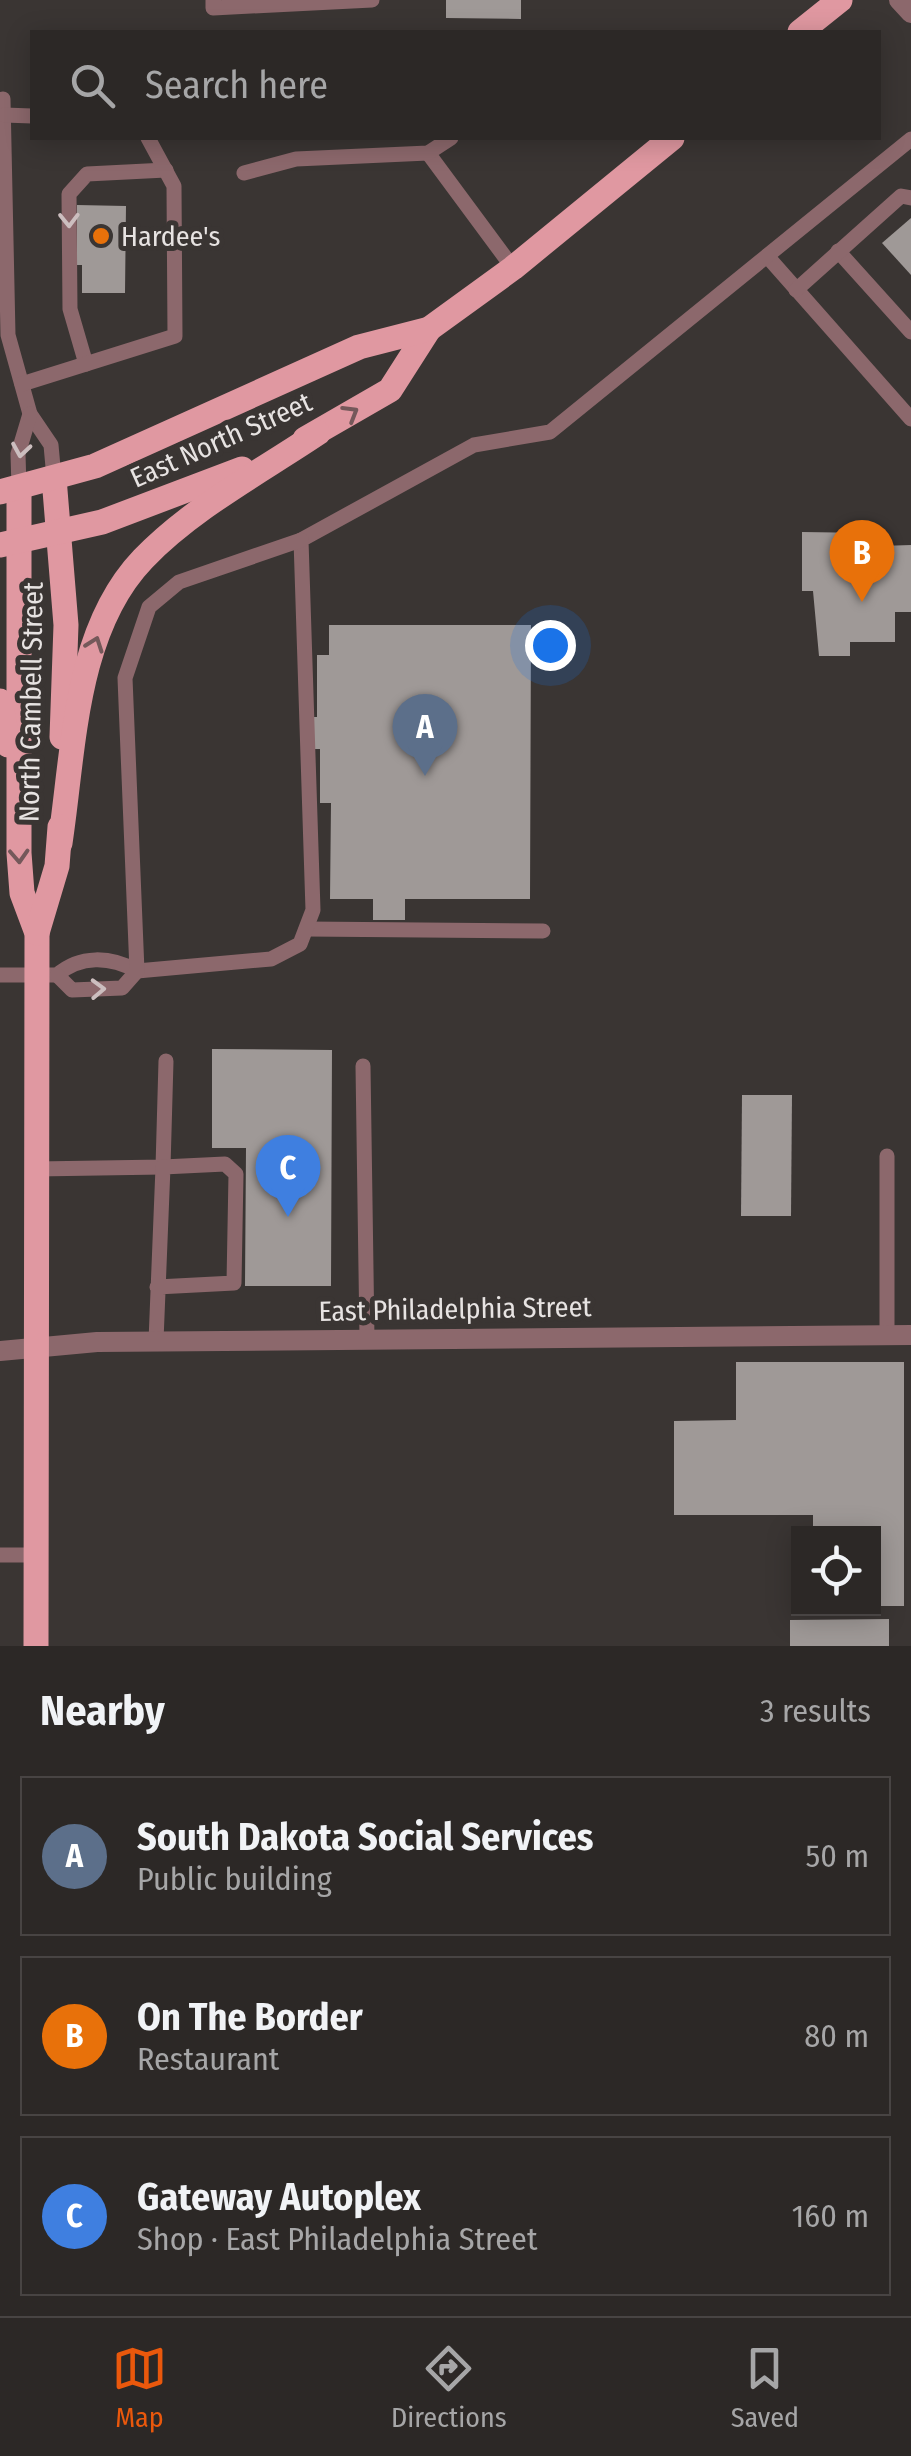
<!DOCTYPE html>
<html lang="en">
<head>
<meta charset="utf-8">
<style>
	body { margin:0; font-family:"Fira Sans Condensed",sans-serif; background:#34302e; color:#f1f3f6 }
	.controls { position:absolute; right:30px; bottom:30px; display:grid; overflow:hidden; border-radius:0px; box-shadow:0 5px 25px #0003 }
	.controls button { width:90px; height:90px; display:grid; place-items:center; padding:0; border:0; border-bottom:2px solid #484443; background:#2c2826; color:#f1f3f6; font:50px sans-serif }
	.you { position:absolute; left:550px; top:645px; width:35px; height:35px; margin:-25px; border:8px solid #fff; border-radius:50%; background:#1a73e8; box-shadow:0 0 0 15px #1a73e833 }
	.badge { display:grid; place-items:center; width:65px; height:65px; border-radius:50%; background:#ea580c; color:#fff; font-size:32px; font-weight:700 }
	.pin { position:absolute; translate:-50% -82px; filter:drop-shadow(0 2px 5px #0008) }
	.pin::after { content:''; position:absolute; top:52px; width:35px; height:30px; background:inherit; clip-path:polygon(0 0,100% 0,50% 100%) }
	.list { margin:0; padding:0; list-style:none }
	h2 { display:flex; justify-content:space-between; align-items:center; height:130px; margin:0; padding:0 40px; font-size:42px }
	h2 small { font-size:32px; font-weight:400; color:#a6a6a7 }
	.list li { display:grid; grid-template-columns:65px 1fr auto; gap:30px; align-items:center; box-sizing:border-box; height:160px; margin:0 20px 20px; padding:0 20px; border:2px solid #484443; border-radius:0px }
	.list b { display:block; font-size:38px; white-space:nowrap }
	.list p { margin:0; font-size:32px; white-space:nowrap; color:#a6a6a7 }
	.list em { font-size:32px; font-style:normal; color:#a6a6a7 }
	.icon { flex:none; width:55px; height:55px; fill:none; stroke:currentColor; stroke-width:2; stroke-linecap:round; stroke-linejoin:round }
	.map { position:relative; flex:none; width:911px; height:1646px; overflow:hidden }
	.search { position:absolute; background:#2c2826; box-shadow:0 5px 25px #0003; left:30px; right:30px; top:30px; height:110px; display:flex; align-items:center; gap:25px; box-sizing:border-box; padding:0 35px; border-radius:0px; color:#a6a6a7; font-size:38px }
	.sheet { height:670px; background:#2c2826 }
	nav { display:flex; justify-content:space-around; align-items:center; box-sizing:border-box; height:140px; border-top:2px solid #484443; background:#2c2826; font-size:28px; color:#a6a6a7 }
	nav a { display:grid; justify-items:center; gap:5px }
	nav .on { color:#ea580c }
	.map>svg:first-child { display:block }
	.building { fill:#9f9997 }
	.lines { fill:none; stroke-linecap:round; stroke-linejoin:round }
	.service { stroke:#8c686c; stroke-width:15 }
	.minor { stroke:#8c686c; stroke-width:20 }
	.primary { stroke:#e098a1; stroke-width:25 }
	.oneway { stroke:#ccbebf }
	.oneway2 { stroke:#74585a }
	.food-dot { fill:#e8710a; stroke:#3a3533; stroke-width:4 }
	.labels { text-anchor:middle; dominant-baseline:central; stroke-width:10; stroke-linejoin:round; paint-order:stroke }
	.poi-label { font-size:28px; fill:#e7e3e2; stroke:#3a3533; text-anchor:start }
	.street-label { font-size:28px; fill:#e7e3e2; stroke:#3a3533 }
</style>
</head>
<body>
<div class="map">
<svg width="911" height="1646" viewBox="0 0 911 1646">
	<rect width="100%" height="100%" fill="#3a3533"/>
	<g class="building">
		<path d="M446 0H521V19L446 18Z"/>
		<path d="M77 205 126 206 125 293H82V265H77Z"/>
		<path d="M911 218V275L882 243Z"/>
		<path d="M802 532 871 533 880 546 911 545V612H895V642H850V656H819L813 591H802Z"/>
		<path d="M329 625H531L530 899H405V920H373V899H330L331 803H320V749H312V717H317V655H329Z"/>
		<path d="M212 1049 332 1050 331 1286H245L246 1148H212Z"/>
		<path d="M742 1095H792L791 1216H741Z"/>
		<path d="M736 1362H904V1606H874V1534H813V1515H674V1421L736 1420Z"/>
		<path d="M889 1619V1646H790V1620Z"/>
	</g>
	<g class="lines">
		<g class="service">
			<path d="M213 0V8L372 0"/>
			<path d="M3 99 8 335 30 414 51 445 54 478"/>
			<path d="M4 115 32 116"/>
			<path d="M428 153 513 268"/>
			<path d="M244 173 296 159 428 153 451 138"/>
			<path d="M838 251 911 332"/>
			<path d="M767 256 911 419"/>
			<path d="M796 290 901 196 911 198"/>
			<path d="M86 364 70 309 69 194 87 174 166 170"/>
			<path d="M22 384 175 336 174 186 148 138"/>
			<path d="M19 488 18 454 30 414"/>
			<path d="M306 929 543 931"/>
			<path d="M0 975H57C80 955 110 956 137 971L271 959 300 944 313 910 301 540 474 445 550 432 911 139"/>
			<path d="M57 975 72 990 122 988 137 971 125 678 149 607 179 582 301 540"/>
			<path d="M363 1066 367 1338"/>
			<path d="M36 1169 163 1167 166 1061"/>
			<path d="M887 1335V1156"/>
			<path d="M156 1341 163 1167 225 1164 236 1174 234 1283 157 1287"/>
			<path d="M0 1555H37"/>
		</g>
		<g class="minor">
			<path d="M899 0 911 13"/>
			<path d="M0 1351 97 1342 911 1335"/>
		</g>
		<g class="primary">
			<path d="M800 32 840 0"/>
			<path d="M305 439 390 390 429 329"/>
			<path d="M54 478 66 625 62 737"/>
			<path d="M19 488V853L22 893 37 933 36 1646"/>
			<path d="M0 492 95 466 359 347 429 329 513 268 672 138"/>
			<path d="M0 545 102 522 242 469"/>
			<path d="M0 701 8 745"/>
			<path d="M60 843C74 751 74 631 143 559 192 508 260 472 318 433"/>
			<path d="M37 933 57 866 60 827"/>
		</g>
	</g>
	<defs><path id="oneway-chevron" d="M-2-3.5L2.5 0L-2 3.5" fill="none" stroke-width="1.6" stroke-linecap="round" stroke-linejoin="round" transform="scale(2.5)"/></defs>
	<g class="oneway">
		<use href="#oneway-chevron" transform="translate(69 220) rotate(89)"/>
		<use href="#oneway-chevron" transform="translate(21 450) rotate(99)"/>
		<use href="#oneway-chevron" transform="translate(98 989) rotate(-2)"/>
	</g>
	<g class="oneway2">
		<use href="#oneway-chevron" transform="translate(351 413) rotate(-31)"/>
		<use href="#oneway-chevron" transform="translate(95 644) rotate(-70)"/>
		<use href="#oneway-chevron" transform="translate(19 856) rotate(87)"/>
	</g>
	<circle class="food-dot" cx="101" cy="236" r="10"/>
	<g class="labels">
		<g class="poi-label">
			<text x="121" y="236">Hardee's</text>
		</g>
		<g class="street-label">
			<text transform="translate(221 440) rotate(-24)">East North Street</text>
			<text transform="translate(31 702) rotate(-89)">North Cambell Street</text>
			<text transform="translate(455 1309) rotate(-1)">East Philadelphia Street</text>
		</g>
	</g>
</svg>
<div class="controls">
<button><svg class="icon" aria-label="locate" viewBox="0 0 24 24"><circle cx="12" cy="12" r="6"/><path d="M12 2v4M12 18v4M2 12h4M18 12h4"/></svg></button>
</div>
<div class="you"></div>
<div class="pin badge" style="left:425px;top:776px;background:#5c6f8a">A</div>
<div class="pin badge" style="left:862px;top:602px;background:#e8710a">B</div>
<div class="pin badge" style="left:288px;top:1217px;background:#3f7fe0">C</div>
<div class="search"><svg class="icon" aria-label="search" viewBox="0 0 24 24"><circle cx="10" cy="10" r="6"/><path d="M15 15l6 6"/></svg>Search here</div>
</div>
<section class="sheet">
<h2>Nearby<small>3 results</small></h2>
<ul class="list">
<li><span class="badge" style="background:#5c6f8a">A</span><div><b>South Dakota Social Services</b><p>Public building</p></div><em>50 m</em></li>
<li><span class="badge" style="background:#e8710a">B</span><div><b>On The Border</b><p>Restaurant</p></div><em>80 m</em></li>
<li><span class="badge" style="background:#3f7fe0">C</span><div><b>Gateway Autoplex</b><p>Shop · East Philadelphia Street</p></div><em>160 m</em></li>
</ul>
</section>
<nav>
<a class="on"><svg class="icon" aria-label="map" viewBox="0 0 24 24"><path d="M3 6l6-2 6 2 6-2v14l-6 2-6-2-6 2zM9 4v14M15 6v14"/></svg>Map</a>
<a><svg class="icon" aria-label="directions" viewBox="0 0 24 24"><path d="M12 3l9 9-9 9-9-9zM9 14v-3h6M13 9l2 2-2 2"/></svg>Directions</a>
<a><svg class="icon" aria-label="saved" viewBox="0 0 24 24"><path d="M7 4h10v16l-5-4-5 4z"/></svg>Saved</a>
</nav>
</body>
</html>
